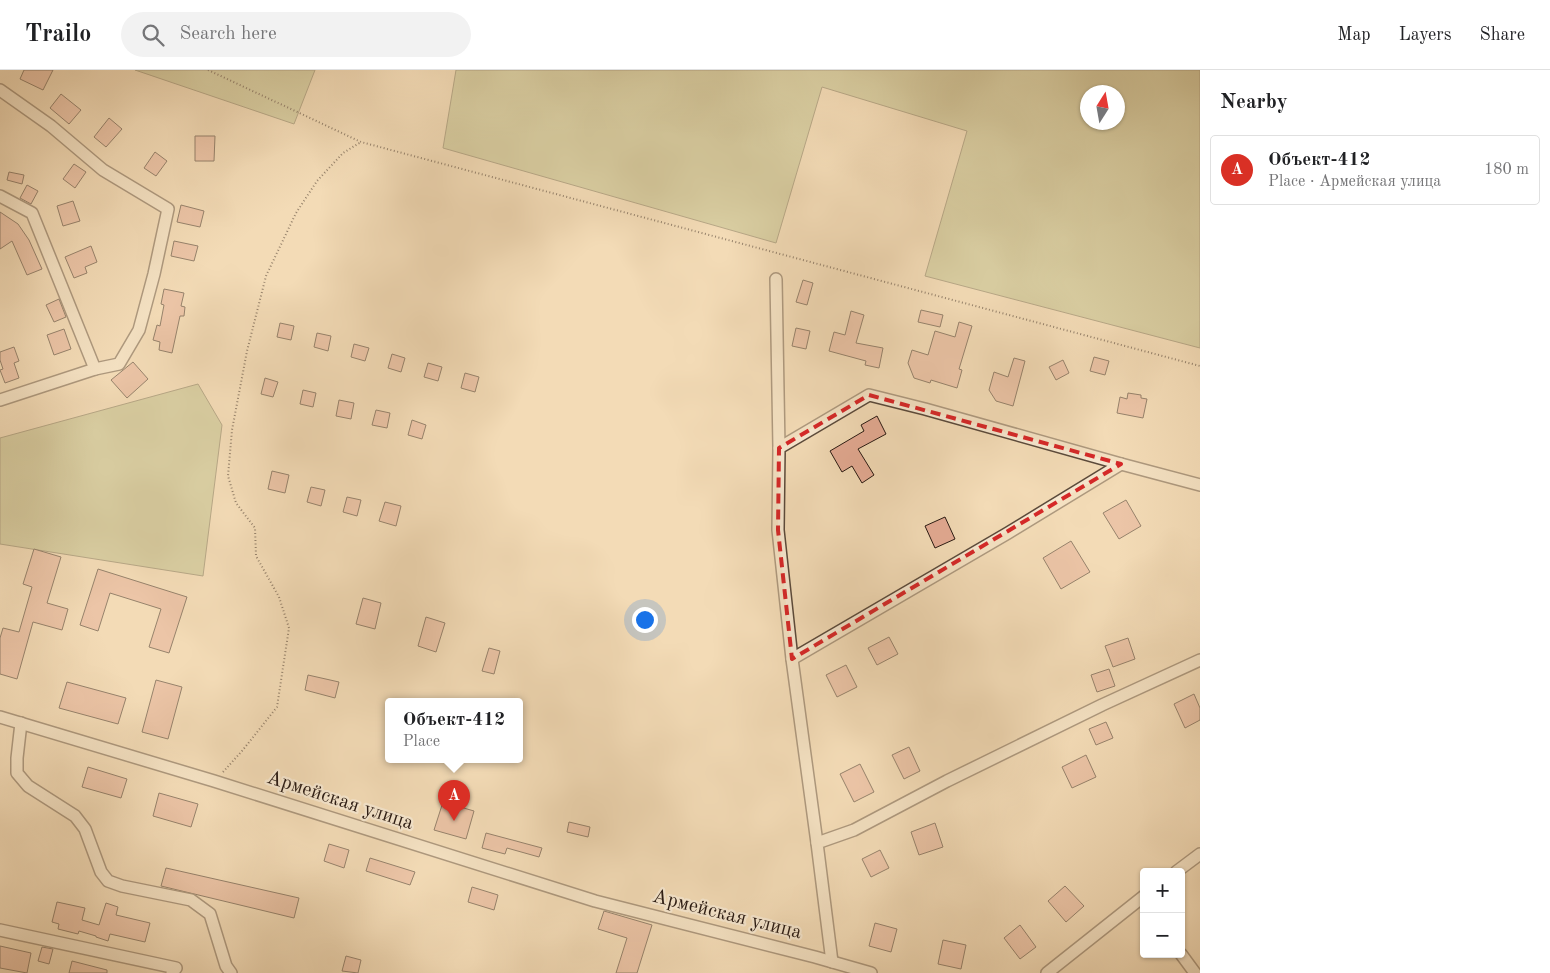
<!DOCTYPE html>
<html lang="en">
<head>
<meta charset="utf-8">
<style>
	body { margin:0; font-family:"Old Standard TT",serif; background:#f2f2f2; color:#202124 }
	.controls { position:absolute; right:15px; bottom:15px; display:grid; overflow:hidden; border-radius:5px; box-shadow:0 1px 4px #0004 }
	.controls button { width:45px; height:45px; display:grid; place-items:center; padding:0; border:0; border-bottom:1px solid #e0e0e0; background:#fff; color:#202124; font:25px sans-serif }
	.compass { position:absolute; left:1080px; top:15px; width:45px; height:45px; border-radius:50%; background:#fff; box-shadow:0 1px 4px #0004; rotate:11deg }
	.you { position:absolute; left:644px; top:549px; width:18px; height:18px; margin:-12px; border:4px solid #fff; border-radius:50%; background:#1a73e8; box-shadow:0 0 0 8px #1a73e833 }
	.badge { display:grid; place-items:center; width:32px; height:32px; border-radius:50%; background:#d93025; color:#fff; font-size:16px; font-weight:700 }
	.pin { position:absolute; translate:-50% -41px; filter:drop-shadow(0 1px 2px #0008) }
	.pin::after { content:''; position:absolute; top:26px; width:18px; height:15px; background:inherit; clip-path:polygon(0 0,100% 0,50% 100%) }
	.popup { position:absolute; left:385px; top:628px; width:138px; height:65px; box-sizing:border-box; display:grid; place-content:center; border-radius:5px; background:#fff; filter:drop-shadow(0 1px 4px #0005); font-size:16px; white-space:nowrap; color:#757577 }
	.popup b { font-size:19px; color:#202124 }
	.popup::after { content:''; position:absolute; left:50%; top:100%; margin-left:-10px; border:10px solid transparent; border-top-color:#fff }
	.list { margin:0; padding:0; list-style:none }
	h2 { display:flex; justify-content:space-between; align-items:center; height:65px; margin:0; padding:0 20px; font-size:21px }
	h2 small { font-size:16px; font-weight:400; color:#757577 }
	.list li { display:grid; grid-template-columns:32px 1fr auto; gap:15px; align-items:center; box-sizing:border-box; height:70px; margin:0 10px 10px; padding:0 10px; border:1px solid #e0e0e0; border-radius:5px }
	.list b { display:block; font-size:19px; white-space:nowrap }
	.list p { margin:0; font-size:16px; white-space:nowrap; color:#757577 }
	.list em { font-size:16px; font-style:normal; color:#757577 }
	.icon { flex:none; width:28px; height:28px; fill:none; stroke:currentColor; stroke-width:2; stroke-linecap:round; stroke-linejoin:round }
	.map { position:relative; flex:none; width:1200px; height:903px; overflow:hidden }
	header { display:flex; align-items:center; gap:30px; box-sizing:border-box; height:70px; padding:0 25px; background:#fff; border-bottom:1px solid #e0e0e0 }
	header strong { font-size:24px }
	nav { display:flex; gap:28px; margin-inline-start:auto; font-size:18px }
	.search { width:350px; height:45px; background:#f2f2f2; display:flex; align-items:center; gap:12px; box-sizing:border-box; padding:0 18px; border-radius:28px; color:#757577; font-size:19px }
	main { display:flex }
	aside { flex:1; background:#fff }
	.map>svg:first-child { display:block }
	.green { fill:#bdc08c; stroke:#726c4f; fill-rule:evenodd }
	.building { fill:#e5ab94; stroke:#281912 }
	.lines { fill:none; stroke-linecap:round; stroke-linejoin:round }
	.minor-casing { stroke:#5b4a3b; stroke-width:14 }
	.path { stroke:#281912; stroke-width:2; stroke-dasharray:1 2.5; stroke-linecap:butt }
	.minor { stroke:#f7e8d0; stroke-width:11 }
	.marked { fill:none; stroke:#d62828; stroke-width:4; stroke-dasharray:10 6; stroke-linejoin:round }
	.labels { text-anchor:middle; dominant-baseline:central; stroke-width:4.5; stroke-linejoin:round; paint-order:stroke }
	.street-label { font-size:20px; fill:#281912; stroke:#f7e8d0 }
</style>
</head>
<body>
<header>
<strong>Trailo</strong>
<div class="search"><svg class="icon" aria-label="search" viewBox="0 0 24 24"><circle cx="10" cy="10" r="6"/><path d="M15 15l6 6"/></svg>Search here</div>
<nav><a>Map</a><a>Layers</a><a>Share</a></nav>
</header>
<main>
<div class="map">
<svg width="1200" height="903" viewBox="0 0 1200 903">
	<rect width="100%" height="100%" fill="#f3dbb6"/>
	<filter id="stains"><feTurbulence type="fractalNoise" baseFrequency=".004" numOctaves="4"/><feColorMatrix values="0 0 0 0 .2 0 0 0 0 .09 0 0 0 0 .02 0 0 0 .5 -.17"/></filter>
	<radialGradient id="worn" r=".72"><stop offset=".6" stop-color="#630" stop-opacity="0"/><stop offset="1" stop-color="#630" stop-opacity=".3"/></radialGradient>
	<g class="green">
		<path d="M135 0H315L294 54Z"/>
		<path d="M456 0H1200V278L925 206 967 61 822 17 776 173 443 78ZM1118 22V52H1088V22Z"/>
		<path d="M198 314 222 355 203 506 0 474V368Z"/>
	</g>
	<g class="building">
		<path d="M24 0H53L43 20 20 9Z"/>
		<path d="M61 24 81 40 69 54 50 38Z"/>
		<path d="M109 48 122 59 106 77 94 67Z"/>
		<path d="M195 66H215L214 91H195Z"/>
		<path d="M155 82 167 91 156 106 144 98Z"/>
		<path d="M74 94 86 102 75 118 63 109Z"/>
		<path d="M9 102 24 105 22 114 7 110Z"/>
		<path d="M27 115 38 121 31 134 20 128Z"/>
		<path d="M73 131 80 151 63 156 57 136Z"/>
		<path d="M181 135 204 141 200 157 177 152Z"/>
		<path d="M0 142 18 154 29 170 42 199 27 205 12 171 0 179Z"/>
		<path d="M174 171 198 176 194 191 171 186Z"/>
		<path d="M91 176 97 192 85 197 87 203 74 208 65 187Z"/>
		<path d="M803 210 813 213 807 235 796 232Z"/>
		<path d="M164 219 184 223 181 236 185 237 184 246H180L172 283 159 280 160 272 153 270 157 255 160 256 164 235 161 234Z"/>
		<path d="M59 229 66 247 54 252 46 235Z"/>
		<path d="M921 240 943 245 940 257 918 252Z"/>
		<path d="M851 241 864 245 856 273 883 278 879 298 865 295 866 291 829 281 834 262 845 265Z"/>
		<path d="M959 252 972 256 959 299 962 300 957 318 931 310 930 313 914 308 908 293 912 280 928 285 935 261 955 267Z"/>
		<path d="M280 253 294 256 291 270 277 267Z"/>
		<path d="M796 258 810 261 806 279 792 276Z"/>
		<path d="M64 259 71 279 54 285 47 265Z"/>
		<path d="M317 263 331 266 328 281 314 277Z"/>
		<path d="M354 274 369 278 365 291 351 287Z"/>
		<path d="M14 277 19 291 14 293 19 308 5 313 0 300 3 299 0 290V282Z"/>
		<path d="M392 284 405 288 401 302 388 298Z"/>
		<path d="M1094 287 1109 291 1105 305 1090 301Z"/>
		<path d="M1014 288 1025 291 1013 336 996 331 989 320 994 302 1008 307Z"/>
		<path d="M1063 290 1069 303 1056 310 1049 297Z"/>
		<path d="M133 292 148 309 127 328 111 310Z"/>
		<path d="M428 293 442 297 438 311 424 307Z"/>
		<path d="M465 303 479 307 475 322 461 318Z"/>
		<path d="M265 308 278 312 273 327 261 324Z"/>
		<path d="M303 320 316 323 313 337 300 334Z"/>
		<path d="M1128 323 1141 325V328L1147 329 1143 348 1117 343 1120 327 1127 329Z"/>
		<path d="M339 330 354 333 351 349 336 346Z"/>
		<path d="M376 340 390 343 387 358 372 355Z"/>
		<path d="M877 346 886 364 858 379 874 405 862 413 852 396 842 402 830 381 864 361 861 355Z"/>
		<path d="M412 350 426 355 422 369 408 365Z"/>
		<path d="M272 401 289 405 285 423 268 419Z"/>
		<path d="M311 417 325 420 321 436 307 432Z"/>
		<path d="M347 427 361 430 357 446 343 442Z"/>
		<path d="M1126 430 1141 456 1119 469 1103 443Z"/>
		<path d="M385 432 401 436 396 456 379 451Z"/>
		<path d="M945 447 955 469 935 478 925 456Z"/>
		<path d="M1071 471 1090 502 1061 519 1043 488Z"/>
		<path d="M34 479 61 487 47 533 68 539 62 560 33 552 17 609 0 604V568L3 558 19 562 32 517 23 514Z"/>
		<path d="M98 499 187 527 169 583 149 577 161 539 110 523 98 561 80 555Z"/>
		<path d="M363 528 381 533 375 559 356 554Z"/>
		<path d="M426 547 445 553 436 582 418 576Z"/>
		<path d="M889 567 898 584 877 595 868 578Z"/>
		<path d="M1128 568 1135 589 1113 597 1105 576Z"/>
		<path d="M489 578 500 581 494 604 482 601Z"/>
		<path d="M846 595 857 617 837 627 826 605Z"/>
		<path d="M1109 599 1115 616 1097 622 1091 605Z"/>
		<path d="M308 605 339 612 335 628 305 620Z"/>
		<path d="M156 610 182 617 168 669 142 662Z"/>
		<path d="M67 612 126 628 118 654 59 638Z"/>
		<path d="M1194 624 1200 638V650L1185 658 1174 634Z"/>
		<path d="M1106 652 1113 668 1096 675 1089 659Z"/>
		<path d="M909 677 920 701 904 709 892 685Z"/>
		<path d="M1086 685 1096 707 1072 718 1062 697Z"/>
		<path d="M860 694 874 722 854 732 840 704Z"/>
		<path d="M88 697 127 709 121 728 82 717Z"/>
		<path d="M159 723 198 734 191 757 153 746Z"/>
		<path d="M443 732 474 741 466 769 434 760Z"/>
		<path d="M569 752 590 757 588 767 567 762Z"/>
		<path d="M935 753 943 777 919 785 911 762Z"/>
		<path d="M486 763 542 778 539 787 507 778 505 784 482 778Z"/>
		<path d="M329 774 349 780 344 798 324 791Z"/>
		<path d="M880 780 889 798 871 807 862 789Z"/>
		<path d="M370 788 415 802 410 815 366 801Z"/>
		<path d="M166 798 299 828 294 848 161 816Z"/>
		<path d="M1065 816 1084 836 1066 852 1048 831Z"/>
		<path d="M472 817 498 825 494 840 468 832Z"/>
		<path d="M57 832 85 838 82 850 99 855 106 833 118 837 116 845 150 853 145 872 110 864 108 871 96 867V866L79 861 78 864 58 859 59 854 52 852Z"/>
		<path d="M604 841 652 855 637 903H616L627 868 598 859Z"/>
		<path d="M875 853 897 859 891 882 869 876Z"/>
		<path d="M1020 855 1036 877 1020 889 1004 868Z"/>
		<path d="M943 870 966 875 961 899 938 894Z"/>
		<path d="M0 876 31 883 27 903 0 898Z"/>
		<path d="M42 877 53 879 49 894 38 891Z"/>
		<path d="M346 886 361 890 358 903 342 901Z"/>
		<path d="M72 891 107 900V903H69Z"/>
	</g>
	<g class="lines">
		<defs>
			<g id="minor">
				<path d="M0 20 51 56 103 100 168 139 154 204 139 260 119 294 95 299"/>
				<path d="M0 126 32 143 95 299 0 330"/>
				<path d="M776 209 779 378"/>
				<path d="M792 589 778 460 779 378 869 325 925 339 1121 394"/>
				<path d="M0 647 214 711 595 831 815 887 871 903"/>
				<path d="M21 653 17 688V703L28 716 75 746 85 759 101 802 108 811 122 816 191 830 210 844 226 896 231 903"/>
				<path d="M817 773 792 589 1008 463 1121 394 1200 415"/>
				<path d="M1176 802 1200 784"/>
				<path d="M0 860 176 898 172 903"/>
				<path d="M1181 884 1195 903"/>
				<path d="M832 892 817 773 854 760 947 711 1102 635 1200 590"/>
				<path d="M1047 903 1144 826"/>
			</g>
		</defs>
		<use href="#minor" class="minor-casing"/>
		<g class="path">
			<path d="M208 0 361 72 1200 296"/>
			<path d="M223 702 242 681 277 637 289 558 279 527 256 486 255 458 236 433 228 406 232 360 247 281 266 206 296 143 317 111 343 83 361 72"/>
		</g>
		<use href="#minor" class="minor"/>
	</g>
	<path d="M0 0H1200V903H0ZM869 325 1121 394 792 589 778 460 779 378Z" fill="#f3dbb6" fill-opacity=".55" fill-rule="evenodd"/>
	<path class="marked" d="M869 325 1121 394 792 589 778 460 779 378Z"/>
	<g class="labels">
		<g class="street-label">
			<text transform="translate(340 731) rotate(18)">Армейская улица</text>
			<text transform="translate(727 845) rotate(14)">Армейская улица</text>
		</g>
	</g>
	<rect width="100%" height="100%" filter="url(#stains)"/>
	<rect width="100%" height="100%" fill="url(#worn)"/>
</svg>
<div class="controls">
<button>+</button>
<button>−</button>
</div>
<svg class="compass" viewBox="-18 -18 36 36"><path d="M0-13l5 13h-10z" fill="#e53935"/><path d="M0 13l5-13h-10z" fill="#757577"/></svg>
<div class="you"></div>
<div class="pin badge" style="left:454px;top:751px">A</div>
<div class="popup"><b>Объект-412</b>Place</div>
</div>
<aside>
<h2>Nearby<small></small></h2>
<ul class="list">
<li><span class="badge">A</span><div><b>Объект-412</b><p>Place · Армейская улица</p></div><em>180 m</em></li>
</ul>
</aside>
</main>
</body>
</html>
